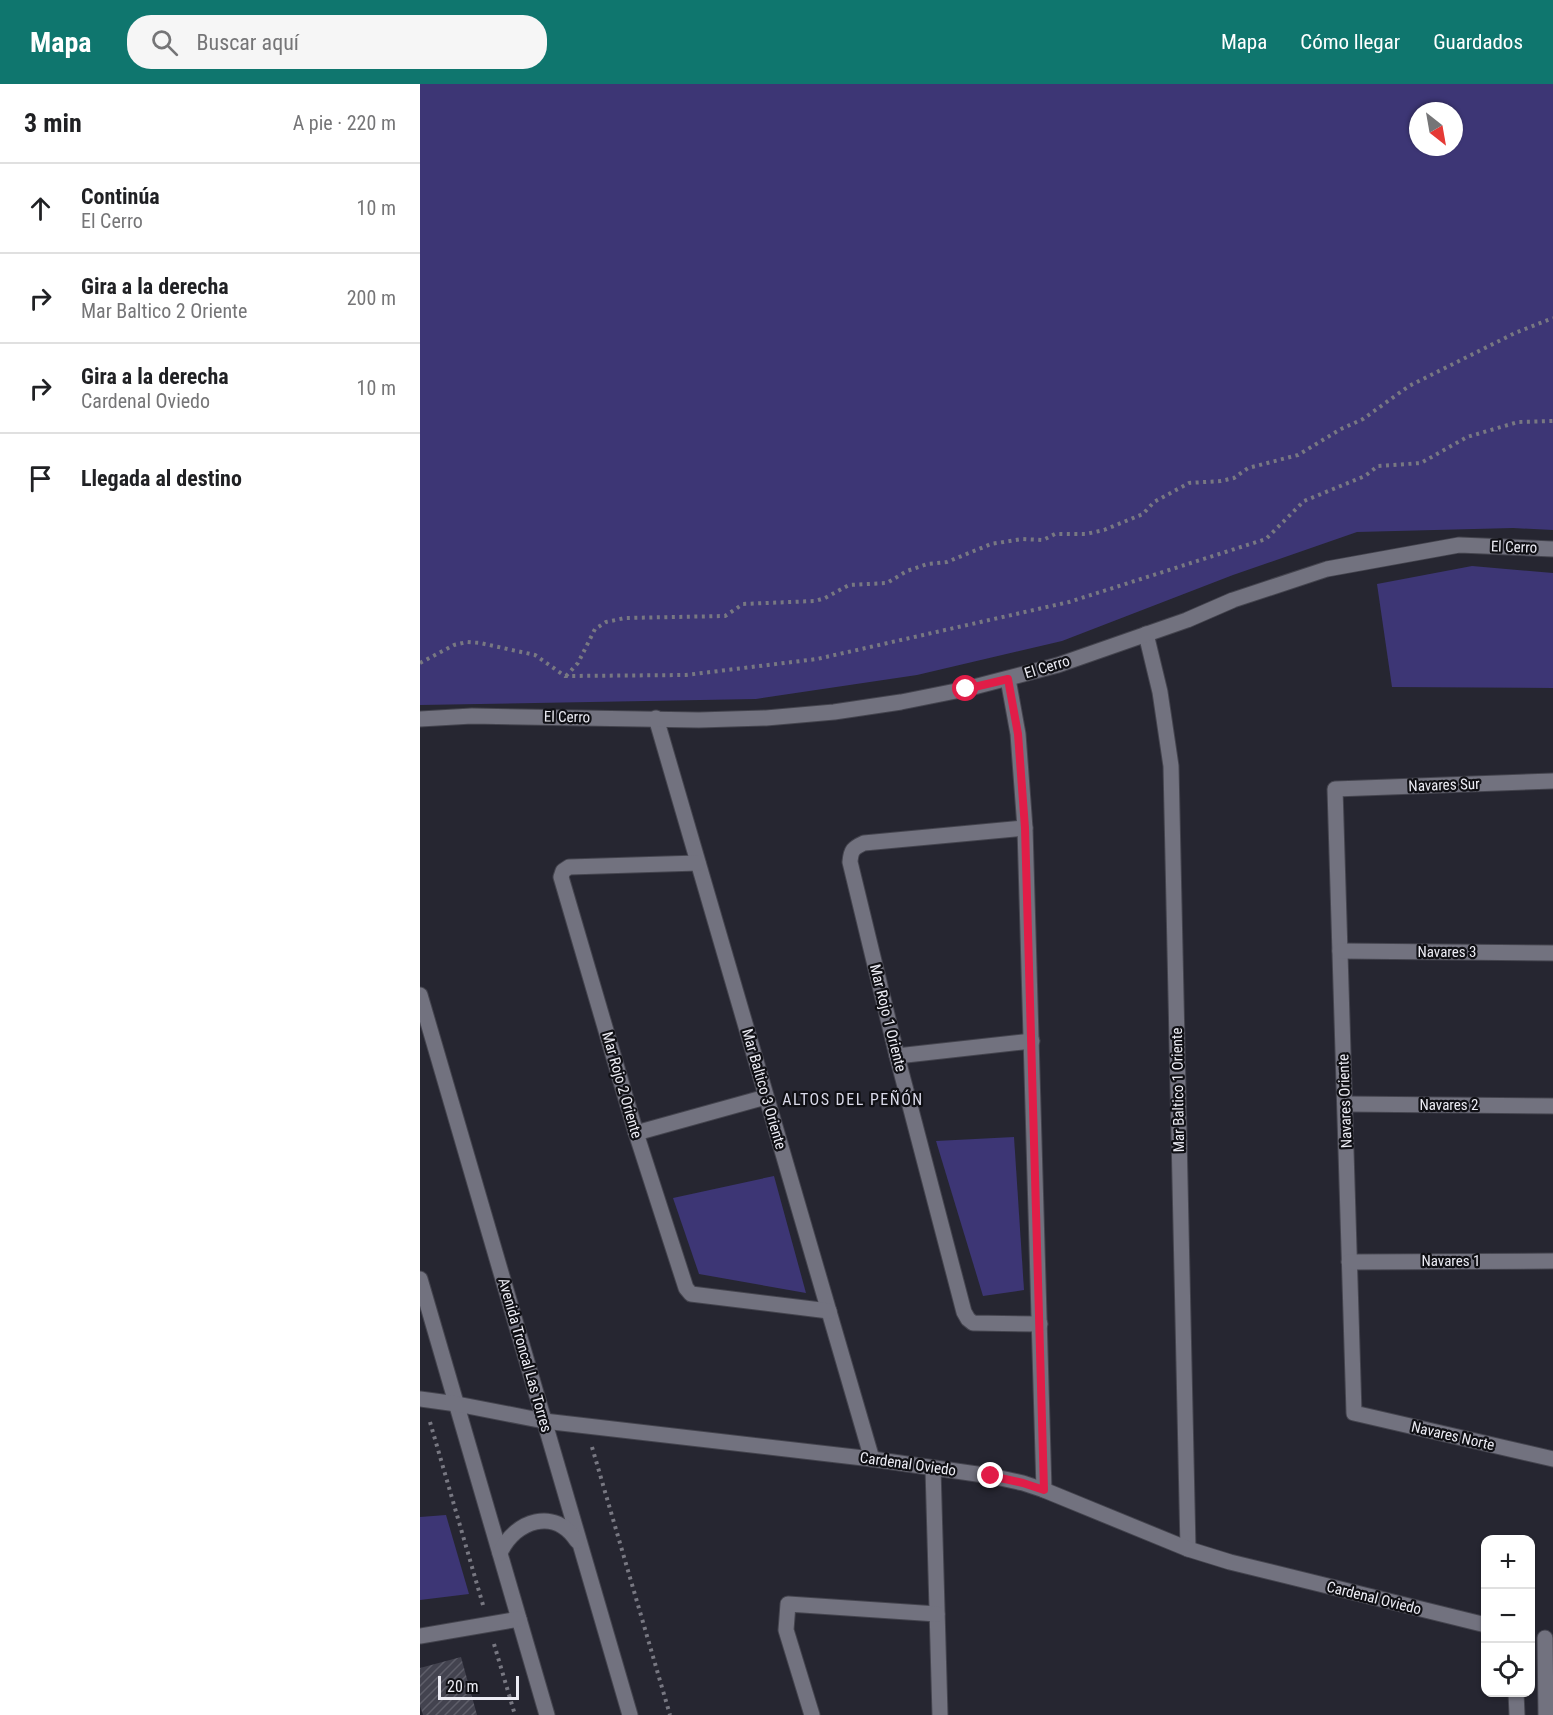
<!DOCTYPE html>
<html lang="es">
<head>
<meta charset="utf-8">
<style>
	body { margin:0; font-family:"Roboto Condensed",sans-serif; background:#f6f6f6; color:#202124 }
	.controls { position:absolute; right:18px; bottom:18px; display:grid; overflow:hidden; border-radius:12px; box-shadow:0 2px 4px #0004 }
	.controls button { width:54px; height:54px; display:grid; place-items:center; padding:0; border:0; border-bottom:2px solid #e0e0e0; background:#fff; color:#202124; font:30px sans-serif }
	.compass { position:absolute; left:989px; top:18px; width:54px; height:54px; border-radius:50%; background:#fff; box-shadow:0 2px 4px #0004; rotate:149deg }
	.scale { position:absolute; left:18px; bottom:15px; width:81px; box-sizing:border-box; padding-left:6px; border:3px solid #ececf4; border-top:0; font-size:16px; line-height:21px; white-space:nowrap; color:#ececf4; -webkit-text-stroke:4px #101015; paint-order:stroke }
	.stop { position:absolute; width:18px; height:18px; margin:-14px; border:4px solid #e11d48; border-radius:50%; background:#fff }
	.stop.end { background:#e11d48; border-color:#fff; box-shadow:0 2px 6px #0008 }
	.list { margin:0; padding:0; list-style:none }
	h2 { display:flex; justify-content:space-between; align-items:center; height:78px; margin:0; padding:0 24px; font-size:26px }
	h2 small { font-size:20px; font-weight:400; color:#757577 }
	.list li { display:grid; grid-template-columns:39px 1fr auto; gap:18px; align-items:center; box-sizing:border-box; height:90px; padding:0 24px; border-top:2px solid #e0e0e0 }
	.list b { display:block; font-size:22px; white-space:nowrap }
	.list p { margin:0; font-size:20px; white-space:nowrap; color:#757577 }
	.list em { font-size:20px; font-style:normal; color:#757577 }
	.icon { flex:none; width:33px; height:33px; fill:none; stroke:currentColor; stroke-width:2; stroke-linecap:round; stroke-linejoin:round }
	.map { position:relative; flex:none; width:1133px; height:1631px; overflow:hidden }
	header { display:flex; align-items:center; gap:36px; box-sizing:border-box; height:84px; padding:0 30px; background:#0f766e; color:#fff }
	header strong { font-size:28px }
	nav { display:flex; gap:33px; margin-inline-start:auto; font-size:21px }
	.search { width:420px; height:54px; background:#f6f6f6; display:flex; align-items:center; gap:15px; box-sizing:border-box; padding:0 21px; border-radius:24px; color:#757577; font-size:22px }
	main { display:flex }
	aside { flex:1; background:#fff }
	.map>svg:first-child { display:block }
	.green { fill:#3d3675; fill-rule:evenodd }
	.building { fill:url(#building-hatch) }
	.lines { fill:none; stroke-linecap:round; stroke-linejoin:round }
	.minor-casing { stroke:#44444e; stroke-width:17 }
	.path { stroke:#787882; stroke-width:4; stroke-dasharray:3 4.5; stroke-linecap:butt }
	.minor { stroke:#72727f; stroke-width:15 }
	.route { stroke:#e11d48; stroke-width:8 }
	.labels { text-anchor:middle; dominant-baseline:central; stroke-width:4.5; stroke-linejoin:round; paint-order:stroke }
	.street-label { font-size:15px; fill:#ececf4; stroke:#101015 }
	.neighbourhood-label { font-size:16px; letter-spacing:1.5px; fill:#d9d9e8; stroke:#101015 }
</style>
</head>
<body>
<header>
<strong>Mapa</strong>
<div class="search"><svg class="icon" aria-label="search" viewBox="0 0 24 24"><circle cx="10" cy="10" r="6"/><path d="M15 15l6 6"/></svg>Buscar aquí</div>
<nav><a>Mapa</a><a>Cómo llegar</a><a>Guardados</a></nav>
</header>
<main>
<aside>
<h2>3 min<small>A pie · 220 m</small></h2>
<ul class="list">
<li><svg class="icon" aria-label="ahead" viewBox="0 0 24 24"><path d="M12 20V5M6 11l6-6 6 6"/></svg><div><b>Continúa</b><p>El Cerro</p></div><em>10 m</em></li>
<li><svg class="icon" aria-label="right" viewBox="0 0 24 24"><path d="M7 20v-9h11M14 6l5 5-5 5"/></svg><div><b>Gira a la derecha</b><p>Mar Baltico 2 Oriente</p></div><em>200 m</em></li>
<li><svg class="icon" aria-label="right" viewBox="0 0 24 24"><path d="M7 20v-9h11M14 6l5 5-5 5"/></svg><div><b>Gira a la derecha</b><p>Cardenal Oviedo</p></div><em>10 m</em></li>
<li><svg class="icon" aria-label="arrive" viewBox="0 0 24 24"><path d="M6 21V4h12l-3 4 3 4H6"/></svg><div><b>Llegada al destino</b></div></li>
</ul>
</aside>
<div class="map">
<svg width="1133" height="1631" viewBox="0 0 1133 1631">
	<defs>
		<pattern id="building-hatch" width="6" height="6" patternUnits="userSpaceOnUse" patternTransform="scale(1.5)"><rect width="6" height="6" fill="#43434f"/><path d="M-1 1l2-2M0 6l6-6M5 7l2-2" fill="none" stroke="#5e5e69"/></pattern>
	</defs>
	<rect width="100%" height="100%" fill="#262631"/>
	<g class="green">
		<path d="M0 0H1133V446L1093 444 937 448 813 491 642 557 497 591 336 615 0 621ZM998 27H1034V63H998Z"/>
		<path d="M1052 482 1133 489V604L972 603 957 500Z"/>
		<path d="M594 1053 604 1206 563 1212 516 1057Z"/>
		<path d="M354 1092 386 1209 279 1190 253 1114Z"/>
		<path d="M26 1431 49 1510 0 1516V1433Z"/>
	</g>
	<path class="building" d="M41 1573 57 1631H3L0 1622V1584Z"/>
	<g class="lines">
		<defs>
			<g id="minor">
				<path d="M726 550 740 608 751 682 768 1465"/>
				<path d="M588 595 598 650 605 744 624 1406"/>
				<path d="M236 634 452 1375"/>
				<path d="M0 635 52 632 279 636 346 634 414 628 481 618 546 605 638 581 767 536 813 516 907 485 1039 461 1133 465"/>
				<path d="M1133 697 915 705 934 1329 1133 1375"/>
				<path d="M605 744 444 759C433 764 431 766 430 778L477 972 544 1228 548 1235 553 1239 620 1240"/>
				<path d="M278 779 149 783 143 787 141 793 216 1049 266 1204 271 1210 409 1227"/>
				<path d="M920 867 1133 869"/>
				<path d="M0 911 210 1631"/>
				<path d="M477 972 612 957"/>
				<path d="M925 1020 1133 1022"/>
				<path d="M216 1049 346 1013"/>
				<path d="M929 1178 1133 1177"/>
				<path d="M0 1195 127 1631"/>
				<path d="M0 1315 37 1320 124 1337 452 1375 571 1392 603 1399 624 1406 768 1465 810 1478 1066 1541"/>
				<path d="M513 1384 520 1631"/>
				<path d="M80 1469C95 1436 135 1423 157 1457"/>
				<path d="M0 1552 99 1535"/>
				<path d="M1125 1554 1126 1631"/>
				<path d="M1096 1608 1097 1631"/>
				<path d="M392 1631 366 1546 368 1520 517 1530"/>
			</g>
		</defs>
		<use href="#minor" class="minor-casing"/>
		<g class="path">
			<path d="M0 579 34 561 47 558 60 559 115 571 145 592 266 591 397 575 649 518 846 455 884 417 945 392 958 382 1001 379 1047 353 1098 338 1133 337"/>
			<path d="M146 592 158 579 175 545 186 538 205 534 305 532 323 520 395 517 405 514 429 501 467 499 487 487 507 480 527 478 571 460 602 455 623 456 635 450H666L684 446 723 430 734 418 769 399 801 397 814 394 828 384 878 371 921 345 943 335 989 302 1095 249 1133 234"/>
			<path d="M10 1338 63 1521"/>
			<path d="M172 1363 250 1631"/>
			<path d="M74 1560 95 1631"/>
		</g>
		<use href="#minor" class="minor"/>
	</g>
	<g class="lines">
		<path class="route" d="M546 605 588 595 598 650 605 744 624 1406 603 1399 571 1392"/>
	</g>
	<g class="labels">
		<g class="street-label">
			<text transform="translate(1094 463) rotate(2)">El Cerro</text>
			<text transform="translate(627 583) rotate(-17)">El Cerro</text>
			<text transform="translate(147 633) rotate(1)">El Cerro</text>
			<text transform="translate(1024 701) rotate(-2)">Navares Sur</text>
			<text x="1027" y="868">Navares 3</text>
			<text transform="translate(468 934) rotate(76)">Mar Rojo 1 Oriente</text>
			<text transform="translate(202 1001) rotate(74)">Mar Rojo 2 Oriente</text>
			<text transform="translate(344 1005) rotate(74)">Mar Baltico 3 Oriente</text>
			<text transform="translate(758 1006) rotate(-91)">Mar Baltico 1 Oriente</text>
			<text transform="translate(925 1017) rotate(-92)">Navares Oriente</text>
			<text x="1029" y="1021">Navares 2</text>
			<text x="1031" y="1177">Navares 1</text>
			<text transform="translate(105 1271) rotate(74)">Avenida Troncal Las Torres</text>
			<text transform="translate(1033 1352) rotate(13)">Navares Norte</text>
			<text transform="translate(488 1380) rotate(8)">Cardenal Oviedo</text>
			<text transform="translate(954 1514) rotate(14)">Cardenal Oviedo</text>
		</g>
		<g class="neighbourhood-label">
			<text x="433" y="1015">ALTOS DEL PEÑÓN</text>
		</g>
	</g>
</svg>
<div class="controls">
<button>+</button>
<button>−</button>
<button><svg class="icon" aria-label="locate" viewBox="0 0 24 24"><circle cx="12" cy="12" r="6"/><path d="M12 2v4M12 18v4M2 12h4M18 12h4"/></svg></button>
</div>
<svg class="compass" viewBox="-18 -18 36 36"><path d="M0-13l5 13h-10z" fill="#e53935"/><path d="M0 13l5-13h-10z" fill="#757577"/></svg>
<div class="scale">20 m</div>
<div class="stop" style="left:546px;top:605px"></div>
<div class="stop end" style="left:571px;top:1392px"></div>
</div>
</main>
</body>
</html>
